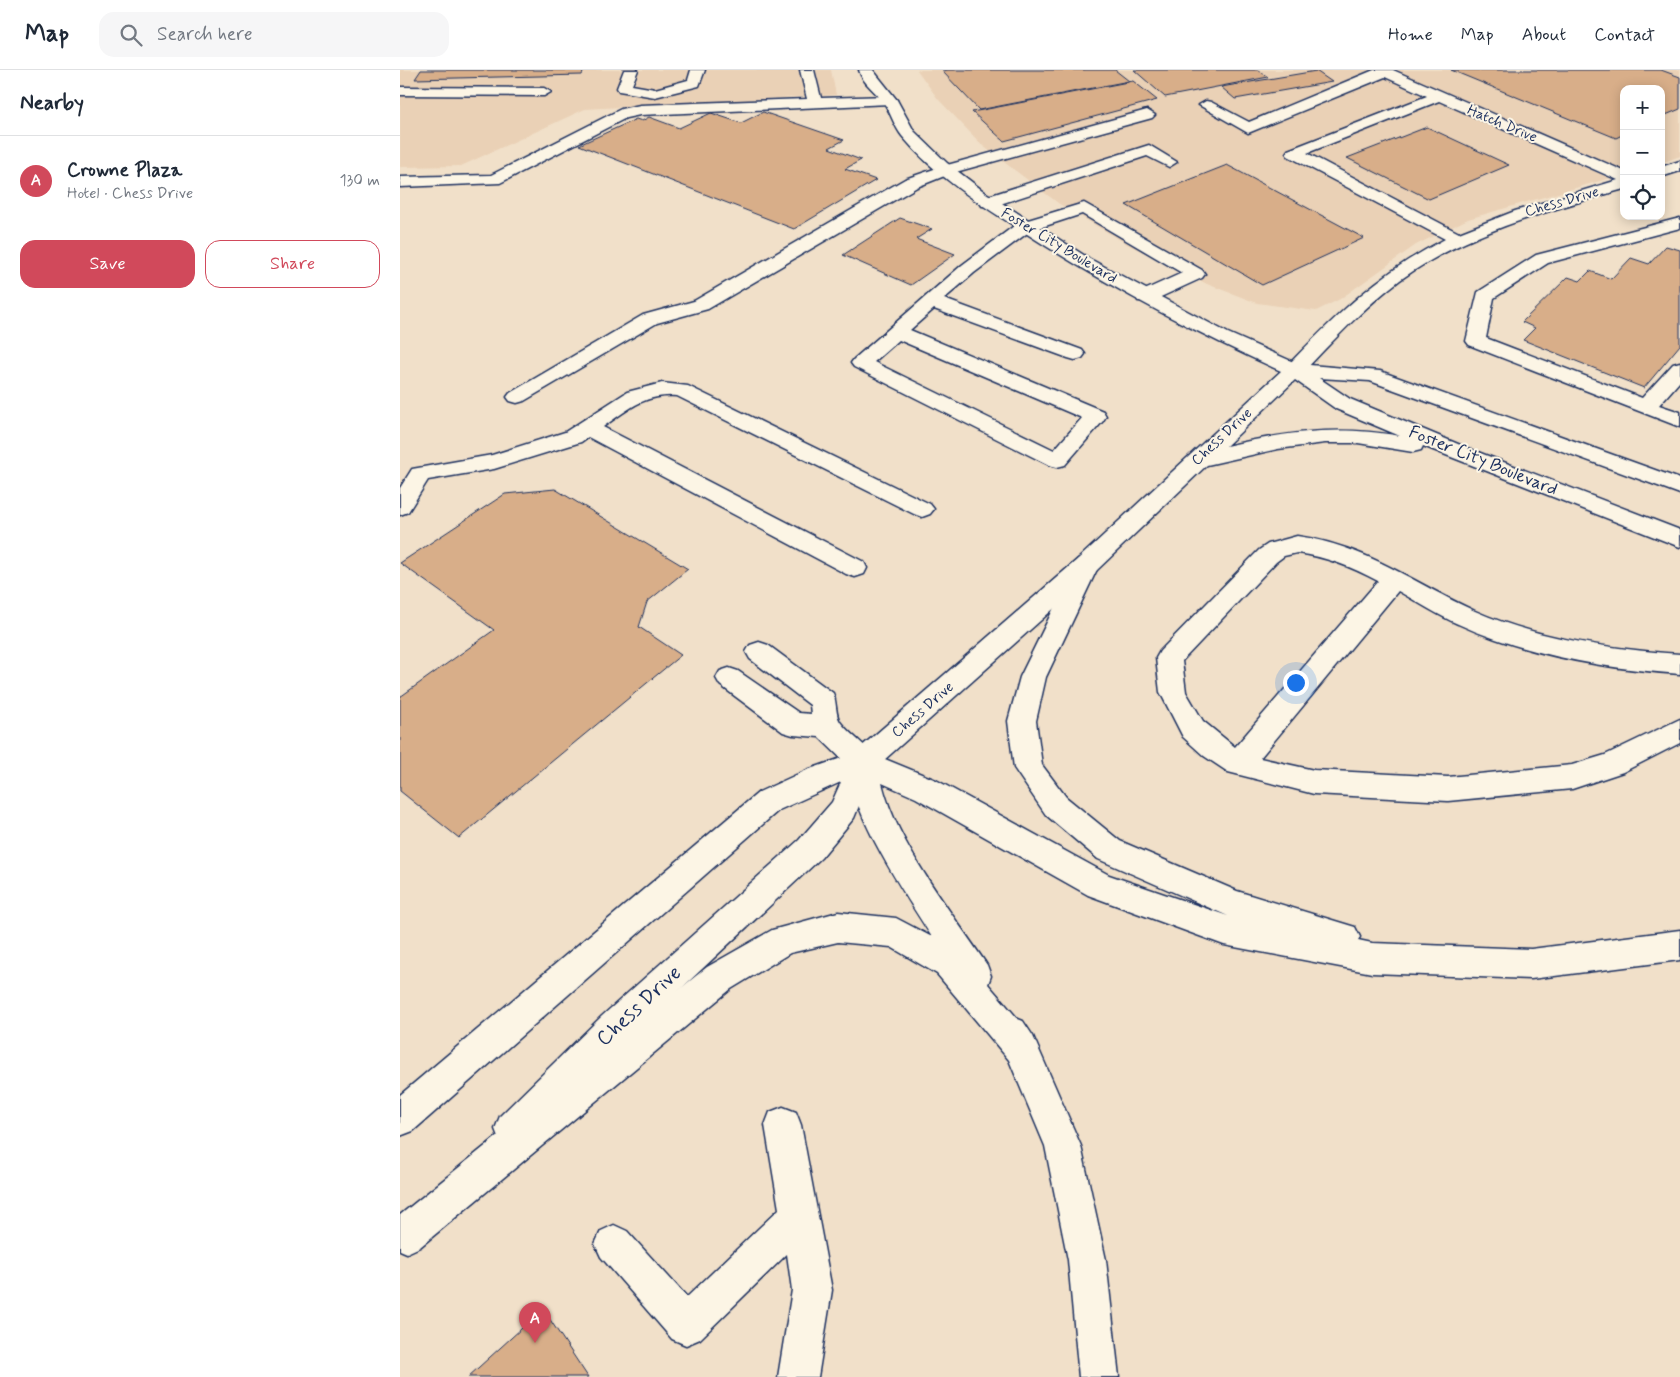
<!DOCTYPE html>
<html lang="en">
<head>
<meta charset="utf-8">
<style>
	body { margin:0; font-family:Mynerve,sans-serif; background:#f6f6f7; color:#1f2937 }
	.controls { position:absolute; right:15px; top:15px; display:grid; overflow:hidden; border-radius:10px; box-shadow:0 2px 12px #0003 }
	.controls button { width:45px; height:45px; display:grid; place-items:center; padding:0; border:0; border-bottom:1px solid #e0e1e3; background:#fff; color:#1f2937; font:25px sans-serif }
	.you { position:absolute; left:895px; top:612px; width:18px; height:18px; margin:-12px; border:4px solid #fff; border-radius:50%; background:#1a73e8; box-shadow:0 0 0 8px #1a73e833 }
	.badge { display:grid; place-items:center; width:32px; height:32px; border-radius:50%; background:#d1495b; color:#fff; font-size:16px; font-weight:700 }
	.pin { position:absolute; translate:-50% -41px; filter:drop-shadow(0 1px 2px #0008) }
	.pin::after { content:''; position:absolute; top:26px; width:18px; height:15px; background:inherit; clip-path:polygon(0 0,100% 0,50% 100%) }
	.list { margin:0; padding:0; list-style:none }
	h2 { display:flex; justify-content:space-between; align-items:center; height:65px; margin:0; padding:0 20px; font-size:21px }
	h2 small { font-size:16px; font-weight:400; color:#747a83 }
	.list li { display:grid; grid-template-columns:32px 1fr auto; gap:15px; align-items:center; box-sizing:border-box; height:90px; padding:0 20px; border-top:1px solid #e0e1e3 }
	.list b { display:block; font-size:19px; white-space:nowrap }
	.list p { margin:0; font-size:16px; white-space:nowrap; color:#747a83 }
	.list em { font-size:16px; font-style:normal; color:#747a83 }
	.actions { display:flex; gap:10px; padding:15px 20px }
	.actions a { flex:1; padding:11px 0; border:1px solid #d1495b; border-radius:15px; text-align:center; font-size:18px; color:#d1495b }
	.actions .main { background:#d1495b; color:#fff }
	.icon { flex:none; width:28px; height:28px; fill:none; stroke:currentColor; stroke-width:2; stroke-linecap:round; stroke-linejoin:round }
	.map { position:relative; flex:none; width:1280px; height:1307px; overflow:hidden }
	header { display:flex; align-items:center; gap:30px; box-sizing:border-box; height:70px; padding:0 25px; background:#fff; border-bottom:1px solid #e0e1e3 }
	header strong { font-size:24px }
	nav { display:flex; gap:28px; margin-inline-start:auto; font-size:18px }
	.search { width:350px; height:45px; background:#f6f6f7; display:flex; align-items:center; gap:12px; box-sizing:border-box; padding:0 18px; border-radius:15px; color:#747a83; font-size:19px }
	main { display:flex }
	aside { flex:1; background:#fff }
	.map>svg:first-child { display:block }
	.built { fill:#ead1b6 }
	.building { fill:#d8ae89; stroke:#1b2f5e }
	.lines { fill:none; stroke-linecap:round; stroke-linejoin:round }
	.minor-casing { stroke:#1b2f5e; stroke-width:3 }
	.major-casing { stroke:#1b2f5e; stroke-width:3 }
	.highway-casing { stroke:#1b2f5e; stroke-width:3 }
	.minor { fill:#fcf5e5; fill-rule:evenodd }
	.major { fill:#fcf5e5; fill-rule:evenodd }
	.highway { fill:#fcf5e5; fill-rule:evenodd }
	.labels { text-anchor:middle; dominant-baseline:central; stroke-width:4; stroke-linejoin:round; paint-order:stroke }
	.far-street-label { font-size:15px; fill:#1b2f5e; stroke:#fcf5e5 }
	.street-label { font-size:18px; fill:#1b2f5e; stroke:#fcf5e5 }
	.near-street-label { font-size:21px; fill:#1b2f5e; stroke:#fcf5e5 }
</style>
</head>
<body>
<header>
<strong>Map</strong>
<div class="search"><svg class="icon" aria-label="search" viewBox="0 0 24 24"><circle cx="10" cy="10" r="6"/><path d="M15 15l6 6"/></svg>Search here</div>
<nav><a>Home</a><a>Map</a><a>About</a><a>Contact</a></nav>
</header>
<main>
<aside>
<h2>Nearby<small></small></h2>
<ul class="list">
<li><span class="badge">A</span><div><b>Crowne Plaza</b><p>Hotel · Chess Drive</p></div><em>130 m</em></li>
</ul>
<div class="actions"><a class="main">Save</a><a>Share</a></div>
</aside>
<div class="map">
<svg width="1280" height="1307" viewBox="0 0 1280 1307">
	<rect width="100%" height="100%" fill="#f1e0c9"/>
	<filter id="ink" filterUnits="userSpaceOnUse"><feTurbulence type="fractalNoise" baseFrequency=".02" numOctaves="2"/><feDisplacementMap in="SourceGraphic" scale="10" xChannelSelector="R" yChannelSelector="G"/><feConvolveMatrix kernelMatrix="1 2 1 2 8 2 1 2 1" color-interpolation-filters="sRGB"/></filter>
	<g filter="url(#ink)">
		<g class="built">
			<path d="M0 0H431L436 25 185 39 61 96 0 97Z"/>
			<path d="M517 0H1280V86L1261 93V19H1224V104L1068 149 1016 175 940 229 916 241 857 233 807 214 727 174 658 133 583 76 538 29Z"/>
		</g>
		<g class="building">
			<path d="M21 0H184L182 5 15 9Z"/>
			<path d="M548 0H715L729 11 579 40 542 1Z"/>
			<path d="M734 0H858L868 7 765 27Z"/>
			<path d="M1051 0H1261L1280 7V39L1261 47V19H1224V64L1216 68Z"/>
			<path d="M916 1 932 12 835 29 821 17Z"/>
			<path d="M733 11 757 30 604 71 572 42Z"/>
			<path d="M363 42 444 70 429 78 461 90 445 99 476 110 394 159 179 75 236 49 242 51 249 47 279 58 311 43 341 53Z"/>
			<path d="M1027 57 1109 95 1029 129 947 88Z"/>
			<path d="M827 95 964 168 862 215 726 135Z"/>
			<path d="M500 148 532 159 516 169 555 184 511 215 443 185Z"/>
			<path d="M1266 176 1280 180V275L1244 318 1123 270 1135 258 1122 252 1168 207 1180 211 1190 201 1211 209 1231 188 1249 194Z"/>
			<path d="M155 419 288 499 247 532 239 557 281 585 59 768 0 721V627L94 560 0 493 105 424Z"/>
			<path d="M143 1239 188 1307H68Z"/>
		</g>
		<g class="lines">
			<defs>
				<g id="minor">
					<path d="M224 0H238L232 15 255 19 288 10 291 0H305L299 16 255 27 219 21 217 18Z"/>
					<path d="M400 0H414L421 28 490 26 497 30 490 34 240 45 226 48 100 113 0 117V107L91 105 221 39 240 35 407 29Z"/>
					<path d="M974 0H993L1224 101V119C1147 141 1065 163 1000 210 963 238 933 271 901 304L894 306 887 304 884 300 887 296C940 242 976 205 1045 169L888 86 886 83 888 80 1027 26 985 7 848 63 799 35 806 31 811 32 849 52ZM1039 31 1218 110 1115 141 1059 163 907 83Z"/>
					<path d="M0 17 144 18 151 22 144 26 0 25Z"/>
					<path d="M747 40 755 45 752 48 552 103 517 117 308 239 257 253 124 331 117 333 110 331 107 327 110 323 243 245 294 231 505 109 540 97Z"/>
					<path d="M749 75 777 92 769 97 747 86 594 136H582L580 132 582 128Z"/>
					<path d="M1280 91V101L1261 107V97Z"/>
					<path d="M684 133 802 200 805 204 802 208 752 231H738L736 227 738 223 782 203 682 144 630 161 574 203 544 229 682 280 685 284 682 288 675 290 668 288 534 239 510 260 703 341 706 346 703 351 665 395 657 397 649 395 454 297 451 293 454 289 562 195 618 153ZM499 270 682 348 654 380 474 292Z"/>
					<path d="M1280 148V158L1148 193 1094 228 1086 268 1242 328 1273 294 1280 292V311L1259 335 1280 342V357L1069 275 1066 271 1078 222 1136 185Z"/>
					<path d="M262 313 288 316 530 434 534 439 530 444 522 447 514 444 277 326C244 324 229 339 203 357L464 492 467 498 464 504 455 507 446 504 188 367 181 372 94 399 28 410 8 442 0 445V418L12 399 92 385 165 362 227 322Z"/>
					<path d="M897 466C965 475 1015 514 1075 541 1138 569 1212 579 1280 584V604C1206 599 1126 585 1058 554 1037 545 1018 532 998 521L860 688 914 700 1048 707 1172 695 1205 685 1280 649V673L1223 702 1172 719 1048 731 914 724 828 702 804 686 783 667 760 622 756 588 760 581 859 480 868 474ZM897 483C927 487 952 497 978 511L835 677 803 651 786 622 782 591 876 492 884 486Z"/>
					<path d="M359 572 368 575 433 623C437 632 435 646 441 653 452 667 469 676 477 692L473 700 463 704 453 700 419 667 393 665 383 662 320 615 316 608 320 601 329 598 338 601 399 643 411 644 410 635 350 589 346 582 350 575Z"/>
					<path d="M383 1037 396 1042 401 1055 432 1220 418 1307H378L392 1220 387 1184 300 1269 286 1275 272 1269 201 1187 195 1174 201 1161 214 1155 227 1161 287 1227 379 1139 365 1055 370 1042Z"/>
				</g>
				<path id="major" d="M459 0H473L497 30 514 61 547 93 586 123 690 189 828 263 898 294 980 301 1280 409V424L970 311 919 308 950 329 1070 379 1280 460V477L1023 376 1021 380 1013 382 958 373H925L878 379 807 395 696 501 474 699 454 748 421 788 226 970 126 1072 113 1077 100 1072 95 1059 100 1046 202 946 399 770 432 732 441 712 379 740 13 1061 0 1066V1025L359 722 407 700 453 684 678 489 881 301C792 261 706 215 624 162 581 135 535 106 502 66 494 56 491 43 484 33 476 21 463 14 459 0ZM895 310 936 339 1000 366C936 355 888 362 826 376Z"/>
				<path id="highway" d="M687 486 696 489 699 495 646 607 636 651 642 695 666 727 720 771 837 821 955 857 960 867 958 870 972 873 1131 879 1280 860V890L1131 909 972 903 824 875 688 825 516 728 482 713C497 775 551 841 587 895L591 906 588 914 618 949 623 951 633 966 681 1076 706 1190 719 1307H679L668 1190 645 1076 609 990 537 904 491 877 438 872 390 883 331 919 20 1177 7 1183 0 1180V1145L307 897 372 860 438 842 496 848 532 867C511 833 434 721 453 684L463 680 536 710 709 805 828 846 698 789 646 745 614 698 608 651 620 607 675 495 678 489Z"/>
			</defs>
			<use href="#minor" class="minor-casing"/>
			<use href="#major" class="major-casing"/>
			<use href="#highway" class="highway-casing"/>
			<use href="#minor" class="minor"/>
			<use href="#major" class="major"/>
			<use href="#highway" class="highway"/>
		</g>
	</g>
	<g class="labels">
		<g class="far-street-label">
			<text transform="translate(1102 54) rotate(23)">Hatch Drive</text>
			<text transform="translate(1162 132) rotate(-16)">Chess Drive</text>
			<text transform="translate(659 176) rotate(31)">Foster City Boulevard</text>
			<text transform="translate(822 367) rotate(-43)">Chess Drive</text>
			<text transform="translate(523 640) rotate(-41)">Chess Drive</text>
		</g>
		<g class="street-label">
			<text transform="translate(1083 391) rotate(22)">Foster City Boulevard</text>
		</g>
		<g class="near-street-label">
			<text transform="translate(239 936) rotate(-43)">Chess Drive</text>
		</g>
	</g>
</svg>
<div class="controls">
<button>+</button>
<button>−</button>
<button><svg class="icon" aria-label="locate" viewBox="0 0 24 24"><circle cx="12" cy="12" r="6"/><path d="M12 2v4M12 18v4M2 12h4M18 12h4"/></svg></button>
</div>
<div class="you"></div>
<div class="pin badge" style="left:135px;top:1273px">A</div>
</div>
</main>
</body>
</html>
